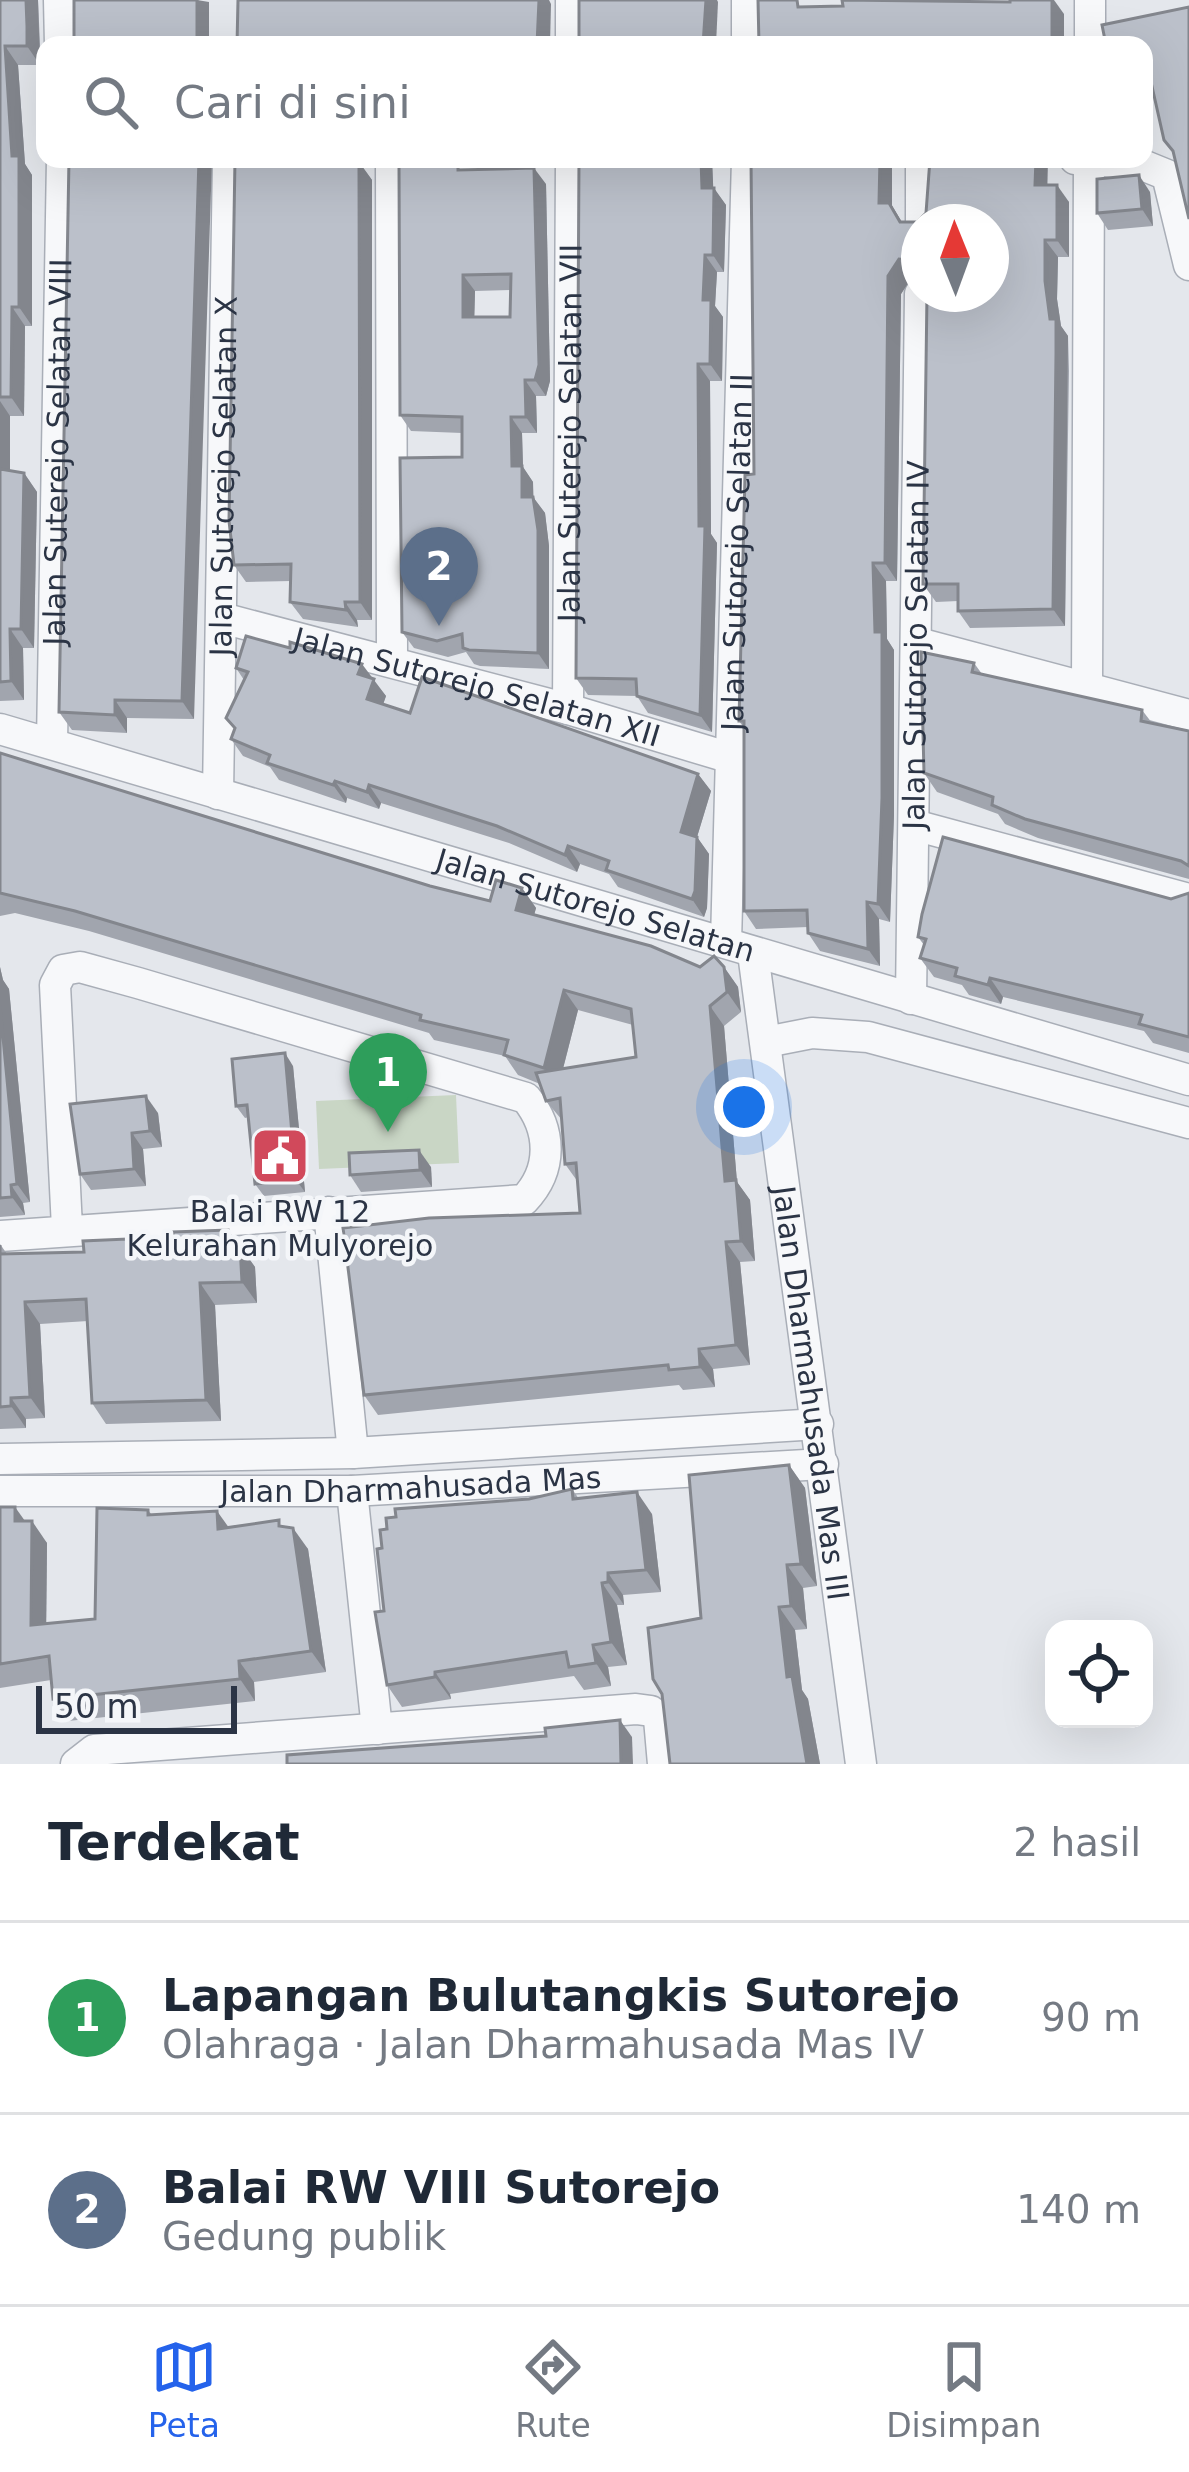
<!DOCTYPE html>
<html lang="id">
<head>
<meta charset="utf-8">
<style>
	body { margin:0; font-family:"DejaVu Sans",sans-serif; background:#f6f6f7; color:#1f2937 }
	.controls { position:absolute; right:36px; bottom:36px; display:grid; overflow:hidden; border-radius:24px; box-shadow:0 12px 48px #0002 }
	.controls button { width:108px; height:108px; display:grid; place-items:center; padding:0; border:0; border-bottom:3px solid #e0e1e3; background:#fff; color:#1f2937; font:60px sans-serif }
	.compass { position:absolute; left:901px; top:204px; width:108px; height:108px; border-radius:50%; background:#fff; box-shadow:0 12px 48px #0002; rotate:359deg }
	.scale { position:absolute; left:36px; bottom:30px; width:201px; box-sizing:border-box; padding-left:12px; border:6px solid #2b3445; border-top:0; font-size:33px; line-height:42px; white-space:nowrap; color:#2b3445; -webkit-text-stroke:9px #f4f6f9; paint-order:stroke }
	.you { position:absolute; left:744px; top:1107px; width:42px; height:42px; margin:-30px; border:9px solid #fff; border-radius:50%; background:#1a73e8; box-shadow:0 0 0 18px #1a73e833 }
	.badge { display:grid; place-items:center; width:78px; height:78px; border-radius:50%; background:#2563eb; color:#fff; font-size:39px; font-weight:700 }
	.pin { position:absolute; translate:-50% -99px; filter:drop-shadow(0 3px 6px #0008) }
	.pin::after { content:''; position:absolute; top:63px; width:42px; height:36px; background:inherit; clip-path:polygon(0 0,100% 0,50% 100%) }
	.list { margin:0; padding:0; list-style:none }
	h2 { display:flex; justify-content:space-between; align-items:center; height:156px; margin:0; padding:0 48px; font-size:51px }
	h2 small { font-size:39px; font-weight:400; color:#747a83 }
	.list li { display:grid; grid-template-columns:78px 1fr auto; gap:36px; align-items:center; box-sizing:border-box; height:192px; padding:0 48px; border-top:3px solid #e0e1e3 }
	.list b { display:block; font-size:45px; white-space:nowrap }
	.list p { margin:0; font-size:39px; white-space:nowrap; color:#747a83 }
	.list em { font-size:39px; font-style:normal; color:#747a83 }
	.icon { flex:none; width:66px; height:66px; fill:none; stroke:currentColor; stroke-width:2; stroke-linecap:round; stroke-linejoin:round }
	.map { position:relative; flex:none; width:1189px; height:1764px; overflow:hidden }
	.search { position:absolute; background:#fff; box-shadow:0 12px 48px #0002; left:36px; right:36px; top:36px; height:132px; display:flex; align-items:center; gap:30px; box-sizing:border-box; padding:0 42px; border-radius:24px; color:#747a83; font-size:45px }
	.sheet { height:540px; background:#fff }
	nav { display:flex; justify-content:space-around; align-items:center; box-sizing:border-box; height:168px; border-top:3px solid #e0e1e3; background:#fff; font-size:33px; color:#747a83 }
	nav a { display:grid; justify-items:center; gap:6px }
	nav .on { color:#2563eb }
	.map>svg:first-child { display:block }
	.green { fill:#c9d6c5 }
	.lines { fill:none; stroke-linecap:round; stroke-linejoin:round }
	.minor-casing { stroke:#a9aeb7; stroke-width:33 }
	.minor { stroke:#f7f8fa; stroke-width:30 }
	.wall { fill:#a1a5ae; fill-rule:evenodd }
	.shaded-wall { fill:#83868d }
	.building { fill:#bbc0ca; stroke:#83868d; stroke-width:3; fill-rule:evenodd }
	.labels { text-anchor:middle; dominant-baseline:central; stroke-width:9; stroke-linejoin:round; paint-order:stroke }
	.street-label { font-size:30px; fill:#2b3445; stroke:#f4f6f9 }
	.poi-label { font-size:30px; fill:#2b3445; stroke:#f4f6f9 }
</style>
</head>
<body>
<div class="map">
<svg width="1189" height="1764" viewBox="0 0 1189 1764">
	<rect width="100%" height="100%" fill="#e4e7ec"/>
	<path class="green" d="M456 1095 459 1163 319 1169 316 1101Z"/>
	<g class="lines">
		<defs>
			<g id="minor">
				<path d="M59 0 60 45"/>
				<path d="M571 45V0"/>
				<path d="M747 45V0"/>
				<path d="M1090 45V0"/>
				<path d="M391 159 392 660"/>
				<path d="M1075 159 1140 164 1167 175 1189 265"/>
				<path d="M921 222V159"/>
				<path id="s1" d="M222 618 568 709 734 759"/>
				<path d="M918 643 1189 715"/>
				<path d="M1087 687 1089 159"/>
				<path id="s2" d="M568 709 571 159"/>
				<path id="s3" d="M0 729 1189 1080"/>
				<path id="s4" d="M52 743 62 159"/>
				<path id="s5" d="M218 794 228 159"/>
				<path d="M914 825 1189 899"/>
				<path id="s6" d="M726 942 747 159"/>
				<path id="s7" d="M753 953 861 1764"/>
				<path id="s8" d="M911 999 920 294"/>
				<path d="M766 1042 812 1033 868 1037 1189 1123"/>
				<path d="M329 1212 353 1453"/>
				<path d="M0 1236 524 1200C553 1170 552 1130 526 1098L138 983 80 967 63 970 55 985 67 1228"/>
				<path d="M0 1459 353 1453 818 1424"/>
				<path id="s9" d="M0 1491H352L823 1464"/>
				<path d="M352 1491 377 1729"/>
				<path d="M76 1764 94 1750 636 1709 651 1711 659 1719 663 1764"/>
			</g>
		</defs>
		<use href="#minor" class="minor-casing"/>
		<use href="#minor" class="minor"/>
	</g>
	<g class="wall">
		<path d="M0 0H38L40 44V65H18L25 164 32 175V326H25L24 416H10V471L24 473 37 492 34 648H23L24 700 0 701Z"/>
		<path d="M1144 45 1173 151 1151 83 1144 84Z"/>
		<path d="M69 159 194 719 127 718V733L72 730 59 712Z"/>
		<path d="M235 159H340V162H359L372 180V620H357L358 627 303 619 290 602 291 581 246 582 234 565Z"/>
		<path d="M579 159H712L713 188 726 205 724 272H717L715 306 723 317 722 381H710L711 534 717 543 712 732 648 713 637 696 588 695 576 678Z"/>
		<path d="M751 159H892V206L902 222H917L1048 185 1069 202V257H1058L1057 299 1061 326 1068 336 1069 371 1065 626 970 628 958 611V601L936 602 923 584 991 294 919 222V277H912L901 294 897 581H886L887 639 894 650V815L890 922 879 919 880 966 820 951 808 933V927L756 929 744 911V728L739 721 754 474Z"/>
		<path d="M461 170 546 184 550 381 546 396H536L537 433H522L523 467 533 482V497L545 513 549 546V669L480 666 474 664 466 652 448 657 414 648 402 632 462 457V433L411 431 400 415ZM510 290V317H474L475 291Z"/>
		<path d="M1150 192 1153 226 1108 230 1097 213Z"/>
		<path d="M290 648 371 678 386 696 383 704 410 713 698 774 711 791 697 837 709 854 707 908 704 917 618 887 609 874 580 864 577 872 509 843 381 803 379 809 347 798 346 803 279 780 270 767 243 756 231 739 235 730 226 718 244 680 236 668Z"/>
		<path d="M974 663 982 674 1142 710 1152 723 1189 731V879L1038 838 1005 824 998 814 937 792 924 773Z"/>
		<path d="M0 753 430 886 490 901 522 888 536 908 534 915 700 967H724L738 987 741 1012 724 1026 737 1182 750 1200 755 1261 740 1262 750 1365 713 1369 715 1387 683 1390 679 1385 378 1415 364 1395 580 1213 578 1182 565 1164 562 1120 546 1101 540 1084 518 1075 505 1056 434 1040 429 1033 89 931 15 913 0 916ZM578 1010 633 1025 636 1057 563 1069Z"/>
		<path d="M1189 893V1053L1153 1043 1144 1031 1003 997 1001 1004 969 995 962 985 934 977 920 958 924 945 918 937 1171 899Z"/>
		<path d="M0 967 3 980 9 989 30 1202 23 1203 25 1215 0 1217Z"/>
		<path d="M293 1066 305 1192 264 1196 255 1184 249 1117 245 1118 236 1106Z"/>
		<path d="M158 1113 162 1147 143 1149 146 1186 91 1190 80 1174Z"/>
		<path d="M431 1167 432 1187 361 1192 350 1175Z"/>
		<path d="M127 1239 136 1251 240 1246 255 1267 257 1303 215 1305 221 1421 106 1424 92 1403 88 1321 40 1324 45 1418 26 1419V1428L0 1429V1244L7 1254H40L84 1252Z"/>
		<path d="M789 1465 805 1488 817 1586 803 1588 807 1629 795 1630 802 1690 808 1699 820 1764H670L701 1618Z"/>
		<path d="M572 1489 579 1499 652 1514 661 1592 623 1595 624 1605H617L627 1665 608 1667 611 1686 584 1690 574 1676 450 1694 451 1699 402 1707 387 1685 382 1548 529 1499Z"/>
		<path d="M0 1507 25 1521 47 1543 46 1624 95 1619 148 1510 152 1515 229 1527H284L308 1549 326 1672 254 1682 255 1701 68 1721 53 1699 51 1680 0 1688Z"/>
	</g>
	<g class="shaded-wall">
		<path d="M26 0H38L40 65 27 46Z"/>
		<path d="M197 0 209 2V45H197Z"/>
		<path d="M539 0H549L551 4 550 45H537Z"/>
		<path d="M706 0H717L718 2 716 45H703Z"/>
		<path d="M1052 0H1054L1064 14V45H1052Z"/>
		<path d="M5 46 18 65 25 164 32 175V326L19 307Z"/>
		<path d="M199 159H212L194 719 182 701Z"/>
		<path d="M701 159H712L714 205V188L726 205 724 272 713 255 702 188Z"/>
		<path d="M880 159H892V206L912 239 879 203Z"/>
		<path d="M1036 159H1048L1047 202 1035 185Z"/>
		<path d="M359 162 372 180V620L360 602Z"/>
		<path d="M534 168 546 184 550 381 546 396 535 380Z"/>
		<path d="M1139 175 1150 192 1153 226 1142 209Z"/>
		<path d="M1057 185 1069 202V257L1057 240Z"/>
		<path d="M1045 240 1058 257 1057 299 1061 326 1068 336 1065 626 1053 609 1050 319 1045 281Z"/>
		<path d="M705 255 717 272 715 306 723 317 722 381 710 364 703 300Z"/>
		<path d="M899 259 912 277 901 294 897 581 885 563 888 276Z"/>
		<path d="M463 275 475 291 474 333 463 317Z"/>
		<path d="M12 307 25 326 24 416 11 397Z"/>
		<path d="M698 364 710 381 711 534 717 543 712 732 700 715Z"/>
		<path d="M525 380 536 396 537 433 526 417Z"/>
		<path d="M0 401 10 416V487L0 472Z"/>
		<path d="M511 417 522 433 523 467 533 482 534 513 522 497 512 466Z"/>
		<path d="M24 473 37 492 34 648 21 629Z"/>
		<path d="M533 497 545 513 549 546V669L538 653Z"/>
		<path d="M873 563 886 581 887 639 894 650V815L890 922 878 904Z"/>
		<path d="M345 602 357 620 358 627 346 610Z"/>
		<path d="M10 629 23 648 24 700 11 681Z"/>
		<path d="M362 664 386 696 379 716 367 699 358 674Z"/>
		<path d="M115 700 127 718V733L115 715Z"/>
		<path d="M698 774 711 791 697 837 709 854 707 908 704 917 692 899 681 832Z"/>
		<path d="M335 781 347 798 346 803 333 785Z"/>
		<path d="M369 785 381 803 379 809 367 792Z"/>
		<path d="M568 846 580 864 577 872 565 855Z"/>
		<path d="M522 888 536 908 530 930 516 910Z"/>
		<path d="M867 902 879 919 880 966 868 949Z"/>
		<path d="M0 967 3 980 9 989 30 1202 17 1184 0 1005Z"/>
		<path d="M724 967 738 987 741 1012 727 992Z"/>
		<path d="M990 978 1003 997 1001 1004 988 985Z"/>
		<path d="M564 990 578 1010 558 1088 544 1068Z"/>
		<path d="M710 1006 724 1026 737 1182 750 1200 755 1261 741 1241 725 1181Z"/>
		<path d="M285 1053 293 1066 305 1192 296 1180Z"/>
		<path d="M146 1096 158 1113 162 1147 150 1131Z"/>
		<path d="M132 1133 143 1149 146 1186 134 1169Z"/>
		<path d="M419 1150 431 1167 432 1187 420 1170Z"/>
		<path d="M11 1185 23 1203 25 1215 12 1197Z"/>
		<path d="M228 1230 255 1267 257 1303 242 1282 228 1246Z"/>
		<path d="M726 1242 740 1262 750 1365 736 1345Z"/>
		<path d="M200 1283 215 1305 221 1421 206 1400Z"/>
		<path d="M25 1302 40 1324 45 1418 30 1397Z"/>
		<path d="M699 1349 713 1369 715 1387 700 1367Z"/>
		<path d="M11 1398 26 1419V1428L11 1406Z"/>
		<path d="M789 1465 805 1488 817 1586 801 1564Z"/>
		<path d="M637 1492 652 1514 661 1592 646 1570Z"/>
		<path d="M15 1507 30 1528 15 1521Z"/>
		<path d="M217 1511 232 1532 218 1529Z"/>
		<path d="M32 1521 47 1543 46 1647 31 1625Z"/>
		<path d="M293 1528 308 1549 326 1672 311 1651Z"/>
		<path d="M787 1565 803 1588 807 1629 791 1606Z"/>
		<path d="M608 1573 623 1595 624 1605 608 1582Z"/>
		<path d="M602 1583 617 1605 627 1665 611 1642Z"/>
		<path d="M779 1607 795 1630 802 1690 808 1699 820 1764H807L787 1677Z"/>
		<path d="M593 1645 608 1667 611 1686 596 1663Z"/>
		<path d="M239 1661 254 1682 255 1701 240 1679Z"/>
		<path d="M435 1672 450 1694 451 1699 435 1677Z"/>
		<path d="M620 1720 632 1737 633 1764H621Z"/>
	</g>
	<g class="building">
		<path d="M0 0H26L27 26V46H5L12 156H19V307H12L11 397H0Z"/>
		<rect x="74" y="0" width="123" height="45"/>
		<path d="M238 0H539L537 45H237Z"/>
		<path d="M579 0H706L703 45H579Z"/>
		<path d="M758 0H797L798 7 843 6 842 0 1010 2V0H1052V45H759Z"/>
		<path d="M1189 7V219L1173 151 1164 140 1149 73 1144 65V45H1106L1102 25Z"/>
		<path d="M69 159H199L182 701 115 700V715L59 712Z"/>
		<path d="M235 159H328V162H359L360 602H345L346 610 290 602 291 564 234 565 229 521Z"/>
		<path d="M579 159H701L702 188H714L713 255H705L703 300H711L710 364H698L699 526H705L700 715 637 696 636 679 576 678Z"/>
		<path d="M751 159H880L879 203H889L900 222H917L926 213 930 159H1036L1035 185H1057V240H1045V281L1050 319H1056V354L1053 609 958 611V584H923L927 294H991V222H919V261L899 259 888 276 885 563H873L875 632H882V798L878 904 867 902 868 949 808 933 807 910 744 911V721H739L745 475 754 474Z"/>
		<path d="M399 164 458 166V170L534 168 539 365 535 380H525L526 417H511L512 466H522V497H533L538 530V653L469 650 463 648 462 634 437 641 402 632 400 458 462 457V417L400 415ZM511 274 510 317H463V275Z"/>
		<path d="M1139 175 1142 209 1097 213V179Z"/>
		<path d="M0 469 24 473 21 629H10L11 681 0 682Z"/>
		<path d="M246 636 290 648V642L362 664 358 674 374 679 367 699 410 713 422 677 698 774 681 832 697 837 695 891 692 899 606 870 609 861 568 846 565 855 497 826 369 785 367 792 335 781 333 785 267 763 270 755 231 739 235 728 226 718 248 672 236 668Z"/>
		<path d="M921 652 974 663 972 672 1142 710 1141 721 1189 731V866L1181 861 1025 819 992 805 993 797 924 773Z"/>
		<path d="M0 753 430 886 490 901 496 880 522 888 516 910 651 946 700 967 714 956 724 967 727 992 710 1006 725 1181 736 1180 741 1241 726 1242 736 1345 699 1349 700 1367 669 1370 668 1365 364 1395 343 1228 429 1218 580 1213 576 1163 565 1164 560 1098 546 1101 536 1073 636 1057 631 1009 564 990 544 1068 504 1055 508 1040 420 1020 421 1015 75 911 0 893Z"/>
		<path d="M943 837 1171 899 1189 893V1037L1139 1024 1142 1015 990 978 988 985 955 976 957 968 920 958 926 939 918 937 922 914Z"/>
		<path d="M0 1006 17 1184 11 1185 12 1197 0 1198Z"/>
		<path d="M285 1053 296 1180 255 1184 247 1105 236 1106 232 1059Z"/>
		<path d="M146 1096 150 1131 132 1133 134 1169 80 1174 70 1104Z"/>
		<path d="M419 1150 420 1170 350 1175 349 1153Z"/>
		<path d="M228 1230V1246H240L242 1282 200 1283 206 1400 92 1403 86 1299 25 1302 30 1397 11 1398V1406L0 1407V1245V1254L84 1252 83 1241 127 1239 128 1252 174 1249 173 1232Z"/>
		<path d="M789 1465 801 1564 787 1565 791 1606 779 1607 787 1677 792 1676 807 1764H670L662 1694 653 1679 648 1628 701 1618 689 1475Z"/>
		<path d="M572 1489 573 1499 637 1492 646 1570 608 1573V1582L602 1583 611 1642 593 1645 596 1663 569 1667 566 1652 435 1672V1677L387 1685 375 1612 384 1611 377 1549 382 1548 380 1530 387 1529 386 1518 396 1517 395 1509 529 1499Z"/>
		<path d="M0 1507H15V1521H32L31 1625 95 1619 97 1508 148 1510V1515L217 1511 218 1529 279 1520V1526L293 1528 311 1651 239 1661 240 1679 53 1699 49 1656 0 1664Z"/>
		<path d="M620 1720 621 1764H287V1755L546 1736 545 1728Z"/>
	</g>
	<defs>
		<symbol id="civic-square" viewBox="-11 -11 22 22"><rect x="-9" y="-9" width="18" height="18" rx="4" fill="#d1495b" stroke="#f4f6f9"/><path d="M-.6-6.5H3V-4.5H.6V-3L4-1V1h2V6H-6V1h2V-1L-.6-3ZM-1.2 2.5V6h2.4V2.5Z" fill="#fff"/></symbol>
	</defs>
	<g fill-rule="evenodd">
		<use href="#civic-square" x="247" y="1123" width="66" height="66"/>
	</g>
	<g class="labels">
		<g class="street-label">
			<text stroke="none"><textPath href="#s2" startOffset="276">Jalan Suterejo Selatan VII</textPath></text>
			<text stroke="none"><textPath href="#s4" startOffset="291">Jalan Suterejo Selatan VIII</textPath></text>
			<text stroke="none"><textPath href="#s5" startOffset="318">Jalan Sutorejo Selatan X</textPath></text>
			<text stroke="none"><textPath href="#s6" startOffset="390">Jalan Sutorejo Selatan II</textPath></text>
			<text stroke="none"><textPath href="#s8" startOffset="354">Jalan Sutorejo Selatan IV</textPath></text>
			<text stroke="none"><textPath href="#s1" startOffset="264">Jalan Sutorejo Selatan XII</textPath></text>
			<text stroke="none"><textPath href="#s3" startOffset="621">Jalan Sutorejo Selatan</textPath></text>
			<text stroke="none"><textPath href="#s7" startOffset="444">Jalan Dharmahusada Mas III</textPath></text>
			<text stroke="none"><textPath href="#s9" startOffset="411">Jalan Dharmahusada Mas</textPath></text>
		</g>
		<g class="poi-label">
			<text x="280" y="1211">Balai RW 12<tspan x="280" dy="34">Kelurahan Mulyorejo</tspan></text>
		</g>
	</g>
</svg>
<div class="controls">
<button><svg class="icon" aria-label="locate" viewBox="0 0 24 24"><circle cx="12" cy="12" r="6"/><path d="M12 2v4M12 18v4M2 12h4M18 12h4"/></svg></button>
</div>
<svg class="compass" viewBox="-18 -18 36 36"><path d="M0-13l5 13h-10z" fill="#e53935"/><path d="M0 13l5-13h-10z" fill="#747a83"/></svg>
<div class="scale">50 m</div>
<div class="you"></div>
<div class="pin badge" style="left:388px;top:1132px;background:#2e9e5b">1</div>
<div class="pin badge" style="left:439px;top:626px;background:#5c6f8a">2</div>
<div class="search"><svg class="icon" aria-label="search" viewBox="0 0 24 24"><circle cx="10" cy="10" r="6"/><path d="M15 15l6 6"/></svg>Cari di sini</div>
</div>
<section class="sheet">
<h2>Terdekat<small>2 hasil</small></h2>
<ul class="list">
<li><span class="badge" style="background:#2e9e5b">1</span><div><b>Lapangan Bulutangkis Sutorejo</b><p>Olahraga · Jalan Dharmahusada Mas IV</p></div><em>90 m</em></li>
<li><span class="badge" style="background:#5c6f8a">2</span><div><b>Balai RW VIII Sutorejo</b><p>Gedung publik</p></div><em>140 m</em></li>
</ul>
</section>
<nav>
<a class="on"><svg class="icon" aria-label="map" viewBox="0 0 24 24"><path d="M3 6l6-2 6 2 6-2v14l-6 2-6-2-6 2zM9 4v14M15 6v14"/></svg>Peta</a>
<a><svg class="icon" aria-label="directions" viewBox="0 0 24 24"><path d="M12 3l9 9-9 9-9-9zM9 14v-3h6M13 9l2 2-2 2"/></svg>Rute</a>
<a><svg class="icon" aria-label="saved" viewBox="0 0 24 24"><path d="M7 4h10v16l-5-4-5 4z"/></svg>Disimpan</a>
</nav>
</body>
</html>
